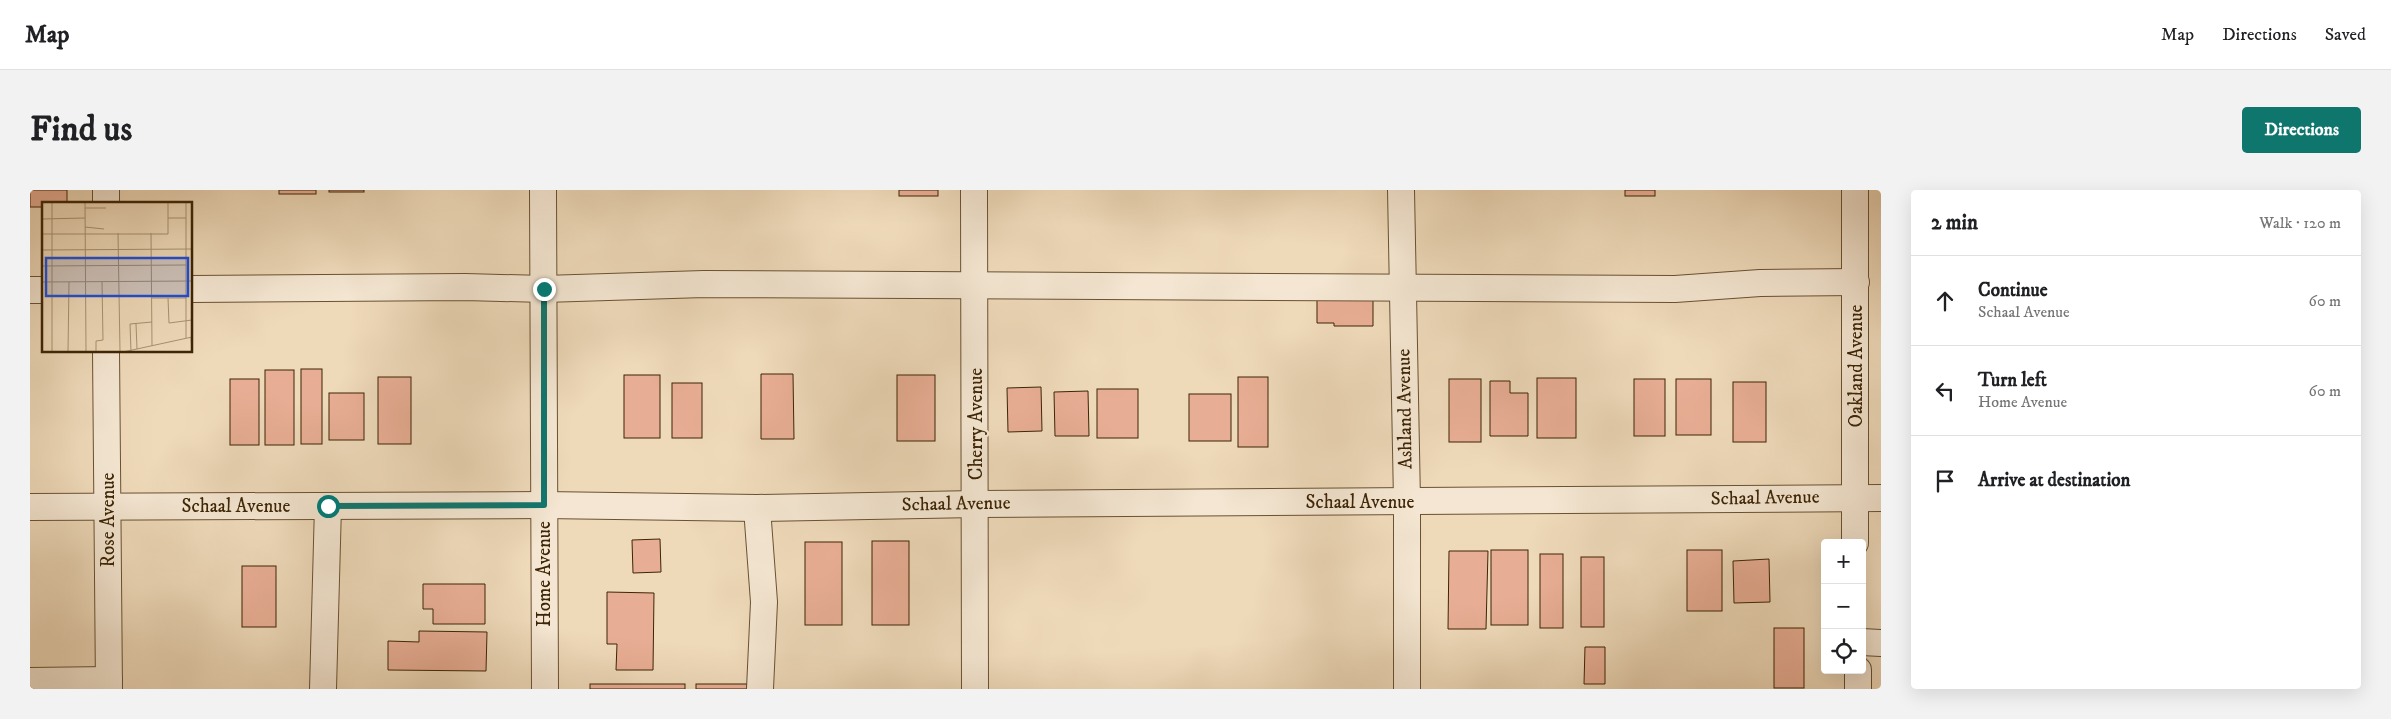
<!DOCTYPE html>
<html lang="en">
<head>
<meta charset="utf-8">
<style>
	body { margin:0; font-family:"IM FELL DW Pica",serif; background:#f2f2f2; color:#202124 }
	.controls { position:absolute; right:15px; bottom:15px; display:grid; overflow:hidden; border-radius:5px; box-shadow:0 5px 20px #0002 }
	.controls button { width:45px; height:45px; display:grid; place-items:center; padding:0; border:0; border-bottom:1px solid #e0e0e0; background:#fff; color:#202124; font:25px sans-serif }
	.stop { position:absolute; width:15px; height:15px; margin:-11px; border:4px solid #0f766e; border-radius:50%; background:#fff }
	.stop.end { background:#0f766e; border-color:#fff; box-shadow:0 1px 5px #0008 }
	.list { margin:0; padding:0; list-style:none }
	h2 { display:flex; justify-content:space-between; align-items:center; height:65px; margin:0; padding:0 20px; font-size:21px }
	h2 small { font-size:16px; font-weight:400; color:#757577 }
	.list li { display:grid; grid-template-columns:32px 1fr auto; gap:15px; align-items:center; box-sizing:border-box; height:90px; padding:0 20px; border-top:1px solid #e0e0e0 }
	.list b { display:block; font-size:19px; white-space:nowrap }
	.list p { margin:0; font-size:16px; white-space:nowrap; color:#757577 }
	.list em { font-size:16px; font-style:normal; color:#757577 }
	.icon { flex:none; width:28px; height:28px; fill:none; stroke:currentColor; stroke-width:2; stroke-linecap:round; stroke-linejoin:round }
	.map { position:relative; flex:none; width:1851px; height:499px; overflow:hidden; border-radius:5px }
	header { display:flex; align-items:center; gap:30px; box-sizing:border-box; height:70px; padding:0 25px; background:#fff; border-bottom:1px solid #e0e0e0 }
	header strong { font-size:24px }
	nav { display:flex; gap:28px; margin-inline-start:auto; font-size:18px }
	.intro { display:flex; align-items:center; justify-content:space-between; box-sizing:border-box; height:120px; padding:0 30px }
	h1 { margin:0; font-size:35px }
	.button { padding:12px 22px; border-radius:5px; background:#0f766e; color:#fff; font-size:18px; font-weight:700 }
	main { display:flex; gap:30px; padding:0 30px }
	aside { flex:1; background:#fff; border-radius:5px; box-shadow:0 5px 20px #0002 }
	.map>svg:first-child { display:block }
	.building { fill:#e8ae95; stroke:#3d2505 }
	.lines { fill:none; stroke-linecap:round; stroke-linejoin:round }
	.minor-casing { stroke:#695232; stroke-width:28 }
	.minor { stroke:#f4e6d2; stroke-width:26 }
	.route { stroke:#0f766e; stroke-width:6 }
	.labels { text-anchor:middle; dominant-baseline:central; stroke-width:4.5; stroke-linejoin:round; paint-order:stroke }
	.street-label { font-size:19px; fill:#3d2505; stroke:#f4e6d2 }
	.inset-road { fill:none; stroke:#a79171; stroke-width:1 }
	.view { fill:#1d4ed8; fill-opacity:0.15; stroke:#1d4ed8; stroke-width:2.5 }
	.inset-edge { fill:none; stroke:#3d2505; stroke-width:2.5 }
</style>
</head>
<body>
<header>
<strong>Map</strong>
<nav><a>Map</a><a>Directions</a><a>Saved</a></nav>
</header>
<div class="intro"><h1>Find us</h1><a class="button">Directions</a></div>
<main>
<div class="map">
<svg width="1851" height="499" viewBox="0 0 1851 499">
	<rect width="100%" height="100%" fill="#eed9b9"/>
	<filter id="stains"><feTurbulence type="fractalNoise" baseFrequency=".004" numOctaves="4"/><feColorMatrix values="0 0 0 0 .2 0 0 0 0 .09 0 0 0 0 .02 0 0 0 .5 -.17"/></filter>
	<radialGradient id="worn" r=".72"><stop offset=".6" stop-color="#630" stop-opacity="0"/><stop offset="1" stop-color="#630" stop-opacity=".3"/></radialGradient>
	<g class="building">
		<path d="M0 0H37V14H14V17H0Z"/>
		<rect x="249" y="0" width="37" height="4"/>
		<rect x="299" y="0" width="35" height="2"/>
		<rect x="869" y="0" width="39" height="6"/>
		<rect x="1595" y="0" width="30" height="6"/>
		<path d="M1343 103V136H1304V133H1287V107Z"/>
		<rect x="271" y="179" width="21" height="75"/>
		<rect x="235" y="180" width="29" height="75"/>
		<path d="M731 184H763L764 249H731Z"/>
		<rect x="594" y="185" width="36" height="63"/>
		<rect x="867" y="185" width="38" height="66"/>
		<rect x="348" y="187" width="33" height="67"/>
		<rect x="1208" y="187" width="30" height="70"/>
		<rect x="1507" y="188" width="39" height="60"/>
		<rect x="200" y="189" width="29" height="66"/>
		<rect x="1419" y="189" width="32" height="63"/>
		<rect x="1604" y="189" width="31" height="57"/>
		<rect x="1646" y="189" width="35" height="56"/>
		<path d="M1460 191H1480V203H1498V246H1460Z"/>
		<rect x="1703" y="192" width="33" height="60"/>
		<rect x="642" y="193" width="30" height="55"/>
		<path d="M1011 197 1012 241 978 242 977 198Z"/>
		<rect x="1067" y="199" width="41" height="49"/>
		<path d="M1058 201 1059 246H1025L1024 202Z"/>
		<rect x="299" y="203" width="35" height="47"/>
		<rect x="1159" y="204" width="42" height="47"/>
		<path d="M630 349 631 382 603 383 602 350Z"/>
		<rect x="842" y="351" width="37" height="84"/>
		<rect x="775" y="352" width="37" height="83"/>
		<rect x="1461" y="360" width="37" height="75"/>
		<rect x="1657" y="360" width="35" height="61"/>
		<path d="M1419 361H1458L1456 439H1418Z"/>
		<rect x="1510" y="364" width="23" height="74"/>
		<rect x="1551" y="367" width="23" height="70"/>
		<path d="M1739 369 1740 412 1704 413 1703 371Z"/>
		<rect x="212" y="376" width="34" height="61"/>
		<path d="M393 394H455V434H403V419H393Z"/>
		<path d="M577 402 624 403 623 480H586L587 454H577Z"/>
		<rect x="1744" y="438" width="30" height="60"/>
		<path d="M389 441 457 442 456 481 358 480V451L389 452Z"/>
		<path d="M1555 457H1575V494H1554Z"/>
		<rect x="560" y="494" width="95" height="5"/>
		<rect x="666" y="494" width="51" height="5"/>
	</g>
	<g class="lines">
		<defs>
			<g id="minor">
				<path d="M76 0V14"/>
				<path d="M513 0 515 499"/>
				<path d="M944 0 945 499"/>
				<path d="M1371 0 1377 311V499"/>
				<path d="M161 99 435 97 514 99 674 94 1645 99 1730 93 1826 92"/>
				<path d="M0 100H14"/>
				<path d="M76 161 79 499"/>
				<path d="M0 317 514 315 727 318 946 314 1851 308"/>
				<path d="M727 318 734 412 730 499"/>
				<path d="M1825 353V0"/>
				<path d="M1832 452 1851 453"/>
				<path d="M1828 480V499"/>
				<path d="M0 491 79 490"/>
				<path d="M293 499 298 316"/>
			</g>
		</defs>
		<use href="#minor" class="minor-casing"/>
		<use href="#minor" class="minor"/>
	</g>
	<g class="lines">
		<path class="route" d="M298 316 514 315V99"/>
	</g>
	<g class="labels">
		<g class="street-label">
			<text transform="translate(1826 176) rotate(-90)">Oakland Avenue</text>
			<text transform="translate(1375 219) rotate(-91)">Ashland Avenue</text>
			<text transform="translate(946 234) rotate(-90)">Cherry Avenue</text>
			<text transform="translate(1735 308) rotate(-1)">Schaal Avenue</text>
			<text x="1330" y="312">Schaal Avenue</text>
			<text transform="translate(926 314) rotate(-1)">Schaal Avenue</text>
			<text x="206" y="316">Schaal Avenue</text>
			<text transform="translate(78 330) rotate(-90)">Rose Avenue</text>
			<text transform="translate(514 384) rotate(-90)">Home Avenue</text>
		</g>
	</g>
	<g transform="translate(12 12)">
		<rect width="150" height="150" fill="#eed9b9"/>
		<path class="inset-road" d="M10 0V150M43 0 44 150M144 0V136M43 6H64M126 16H144M0 17 43 16M43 25 62 27M76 31 78 150M109 31 110 144M0 32H126V0M0 48 150 47M0 64 144 63M0 80 150 79M27 94H43M110 96H144M126 96 127 121 150 118M94 122 95 147M149 135 150 150M26 150 27 80M54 150V139L61 138 60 80M81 150 150 135M89 150 88 122 110 120"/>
		<path class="view" d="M4 56H146V94H4Z"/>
		<rect width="150" height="150" class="inset-edge"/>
	</g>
	<rect width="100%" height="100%" filter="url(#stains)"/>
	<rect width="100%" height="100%" fill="url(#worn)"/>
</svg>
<div class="controls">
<button>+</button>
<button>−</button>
<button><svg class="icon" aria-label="locate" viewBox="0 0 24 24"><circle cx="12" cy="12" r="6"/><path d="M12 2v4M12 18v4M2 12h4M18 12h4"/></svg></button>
</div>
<div class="stop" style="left:298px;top:316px"></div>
<div class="stop end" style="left:514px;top:99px"></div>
</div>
<aside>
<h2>2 min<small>Walk · 120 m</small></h2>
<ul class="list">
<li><svg class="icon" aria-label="ahead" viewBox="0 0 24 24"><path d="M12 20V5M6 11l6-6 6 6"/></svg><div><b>Continue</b><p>Schaal Avenue</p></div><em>60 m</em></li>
<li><svg class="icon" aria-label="left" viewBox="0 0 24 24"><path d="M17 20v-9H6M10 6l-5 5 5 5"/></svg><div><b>Turn left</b><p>Home Avenue</p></div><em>60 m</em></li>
<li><svg class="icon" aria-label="arrive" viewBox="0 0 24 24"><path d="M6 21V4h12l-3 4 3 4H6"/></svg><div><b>Arrive at destination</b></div></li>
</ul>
</aside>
</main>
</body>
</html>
